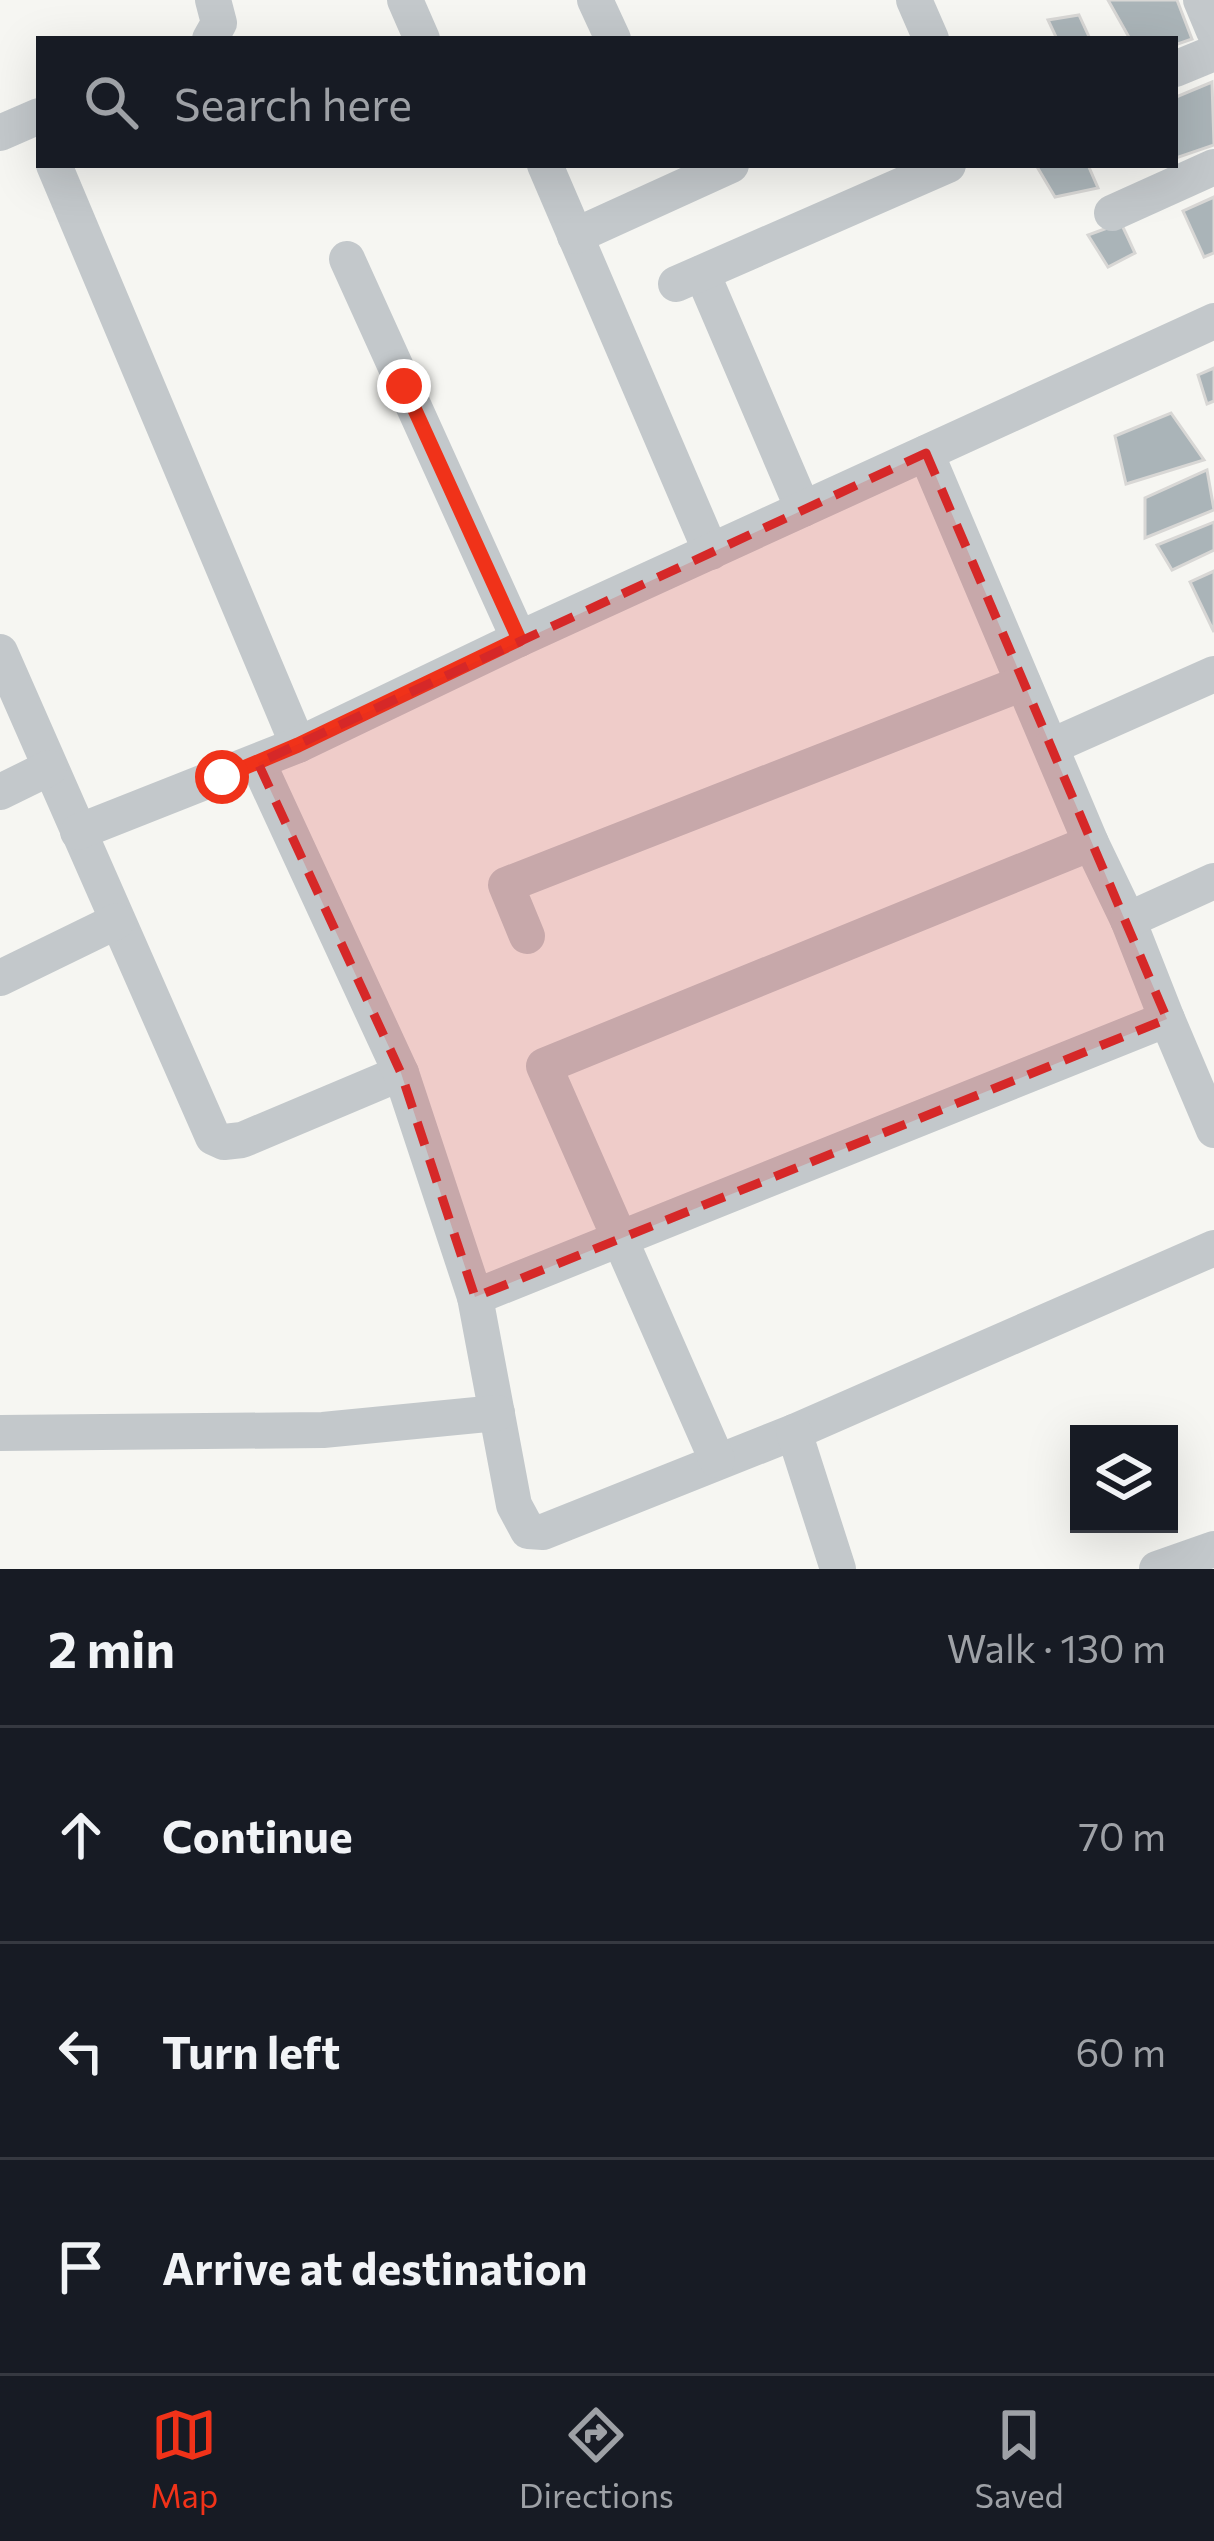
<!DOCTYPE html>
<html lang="en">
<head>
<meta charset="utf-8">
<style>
	body { margin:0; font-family:Commissioner,sans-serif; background:#242831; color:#f1f3f6 }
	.controls { position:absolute; right:36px; bottom:36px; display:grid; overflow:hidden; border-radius:0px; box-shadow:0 12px 48px #0002 }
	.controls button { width:108px; height:108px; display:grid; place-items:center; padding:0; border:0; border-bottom:3px solid #363941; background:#171b24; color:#f1f3f6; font:60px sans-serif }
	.stop { position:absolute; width:36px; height:36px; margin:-27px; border:9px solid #f03219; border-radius:50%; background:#fff }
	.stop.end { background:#f03219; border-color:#fff; box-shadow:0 3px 12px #0008 }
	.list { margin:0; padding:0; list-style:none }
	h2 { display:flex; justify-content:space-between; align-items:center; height:156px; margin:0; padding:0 48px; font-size:51px }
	h2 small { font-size:39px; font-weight:400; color:#9ea1a6 }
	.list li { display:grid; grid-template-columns:78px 1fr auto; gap:36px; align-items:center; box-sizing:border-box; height:216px; padding:0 48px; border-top:3px solid #363941 }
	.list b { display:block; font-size:45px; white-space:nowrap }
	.list em { font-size:39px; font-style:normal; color:#9ea1a6 }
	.icon { flex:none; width:66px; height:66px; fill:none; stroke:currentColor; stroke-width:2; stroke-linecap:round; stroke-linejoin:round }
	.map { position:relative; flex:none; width:1214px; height:1569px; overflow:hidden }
	.search { position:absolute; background:#171b24; box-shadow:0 12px 48px #0002; left:36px; right:36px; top:36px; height:132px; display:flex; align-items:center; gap:30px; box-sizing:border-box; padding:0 42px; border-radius:0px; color:#9ea1a6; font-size:45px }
	.sheet { height:804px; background:#171b24 }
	nav { display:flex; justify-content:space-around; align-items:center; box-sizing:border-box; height:168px; border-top:3px solid #363941; background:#171b24; font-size:33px; color:#9ea1a6 }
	nav a { display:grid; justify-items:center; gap:6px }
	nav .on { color:#f03219 }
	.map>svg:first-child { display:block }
	.building { fill:#aab4b8; stroke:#d8d7d5; stroke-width:3 }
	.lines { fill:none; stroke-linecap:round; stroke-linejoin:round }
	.minor { stroke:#c3c8cb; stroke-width:36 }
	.route { stroke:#f03219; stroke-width:15 }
	.marked { fill:#d62828; fill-opacity:0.2; stroke:#d62828; stroke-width:9; stroke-dasharray:24 15; stroke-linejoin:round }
</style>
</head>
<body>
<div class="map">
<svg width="1214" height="1569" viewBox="0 0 1214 1569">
	<rect width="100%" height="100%" fill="#f6f6f2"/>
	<g class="building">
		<path d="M1108 0H1177L1192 39 1175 45V39H1130Z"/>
		<path d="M1079 15 1090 39H1057L1048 20Z"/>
		<path d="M1212 82 1214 145 1176 158V97Z"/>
		<path d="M1036 165H1088L1098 188 1055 197Z"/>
		<path d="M1214 197V253L1204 257 1183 211Z"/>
		<path d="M1121 223 1135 253 1108 267 1088 235Z"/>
		<path d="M1214 368V401L1207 404 1198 375Z"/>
		<path d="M1171 413 1204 460 1126 484 1115 436Z"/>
		<path d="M1207 470 1214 510 1145 538V498Z"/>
		<path d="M1214 522V550L1172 570 1157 545Z"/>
		<path d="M1214 571V632L1190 582Z"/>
	</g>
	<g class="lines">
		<g class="minor">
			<path d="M405 0 422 39"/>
			<path d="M595 0 613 39"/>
			<path d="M914 0 931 39"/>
			<path d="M1201 0 1214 31"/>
			<path d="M210 39 219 23 213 0"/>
			<path d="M1175 69 1214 53"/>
			<path d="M0 133 39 116"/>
			<path d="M54 165 298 745"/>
			<path d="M545 165 711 552"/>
			<path d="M1112 213 1214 167"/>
			<path d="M575 236 731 165"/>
			<path d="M347 259 519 639"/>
			<path d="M702 273 803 509"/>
			<path d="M676 284 948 165"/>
			<path d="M926 453 1091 843 1128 920 1167 1019"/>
			<path d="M0 652 213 1137 224 1142 242 1140 401 1073"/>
			<path d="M1052 746 1214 674"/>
			<path d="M258 763 401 1073 475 1297 1167 1019 1214 1130"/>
			<path d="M0 792 49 768"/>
			<path d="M78 832 298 745 519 639 1214 321"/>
			<path d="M1128 920 1214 881"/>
			<path d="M527 936 506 885 1023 683"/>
			<path d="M0 978 117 921"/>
			<path d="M475 1297 514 1505 528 1531 543 1532 794 1432 1214 1248"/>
			<path d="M794 1432 838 1569"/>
			<path d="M0 1433 323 1430 497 1413"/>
			<path d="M717 1460 544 1066 1091 843"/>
			<path d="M1157 1569 1214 1549"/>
		</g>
	</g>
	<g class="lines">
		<path class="route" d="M222 777 298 745 519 639 404 386"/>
	</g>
	<path class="marked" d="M926 453 1167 1019 475 1297 401 1073 258 763Z"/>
</svg>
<div class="controls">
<button><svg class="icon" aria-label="layers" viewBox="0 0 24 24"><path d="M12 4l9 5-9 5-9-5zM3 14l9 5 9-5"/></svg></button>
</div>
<div class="stop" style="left:222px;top:777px"></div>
<div class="stop end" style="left:404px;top:386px"></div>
<div class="search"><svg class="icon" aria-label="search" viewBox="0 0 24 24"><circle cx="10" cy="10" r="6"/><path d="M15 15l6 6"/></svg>Search here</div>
</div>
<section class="sheet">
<h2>2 min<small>Walk · 130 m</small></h2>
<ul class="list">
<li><svg class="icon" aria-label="ahead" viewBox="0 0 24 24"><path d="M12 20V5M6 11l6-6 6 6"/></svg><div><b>Continue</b></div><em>70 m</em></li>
<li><svg class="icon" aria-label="left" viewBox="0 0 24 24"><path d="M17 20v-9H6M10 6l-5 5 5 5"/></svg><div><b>Turn left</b></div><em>60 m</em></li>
<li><svg class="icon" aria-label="arrive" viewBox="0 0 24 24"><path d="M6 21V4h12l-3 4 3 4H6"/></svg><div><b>Arrive at destination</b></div></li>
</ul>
</section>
<nav>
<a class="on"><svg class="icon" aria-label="map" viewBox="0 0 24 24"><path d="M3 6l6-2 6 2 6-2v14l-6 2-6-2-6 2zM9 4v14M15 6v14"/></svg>Map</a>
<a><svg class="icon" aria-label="directions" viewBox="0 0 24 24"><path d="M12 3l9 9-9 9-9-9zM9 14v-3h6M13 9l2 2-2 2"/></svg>Directions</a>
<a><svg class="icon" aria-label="saved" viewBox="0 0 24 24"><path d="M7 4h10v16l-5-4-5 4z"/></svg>Saved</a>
</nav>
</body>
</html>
